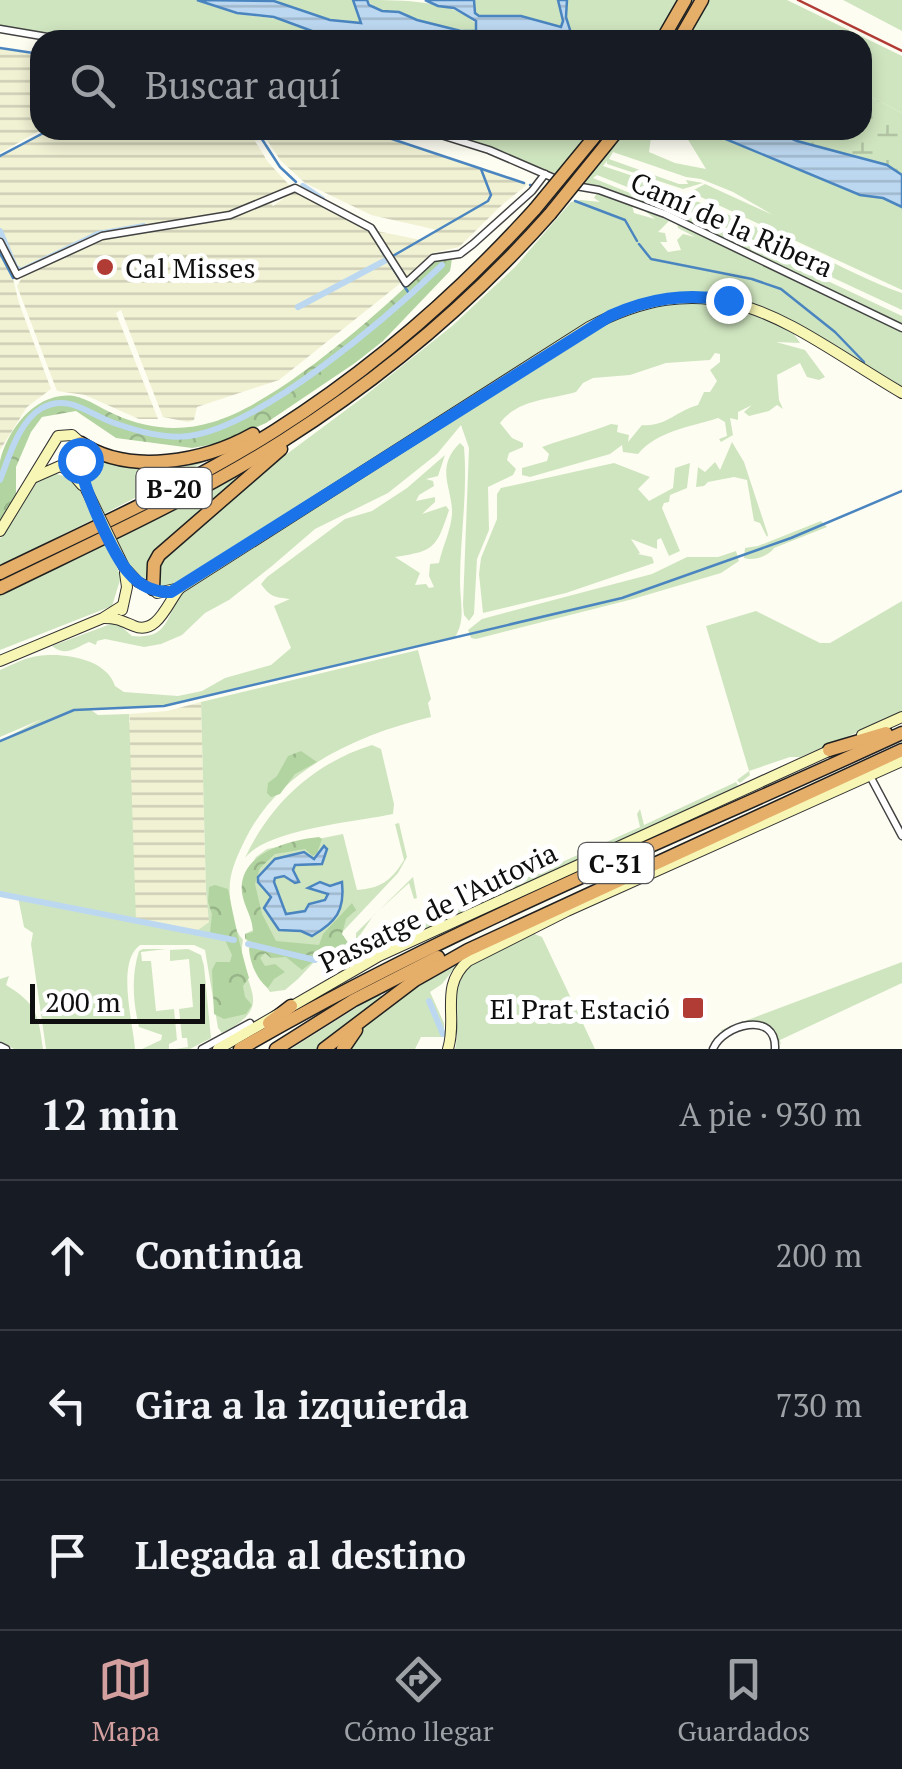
<!DOCTYPE html>
<html lang="es">
<head>
<meta charset="utf-8">
<style>
	body { margin:0; font-family:"PT Serif",serif; background:#242831; color:#f1f3f6 }
	.scale { position:absolute; left:30px; bottom:25px; width:175px; box-sizing:border-box; padding-left:10px; border:5px solid #0f0f0f; border-top:0; font-size:28px; line-height:35px; white-space:nowrap; color:#0f0f0f; -webkit-text-stroke:8px #fff; paint-order:stroke }
	.stop { position:absolute; width:30px; height:30px; margin:-22px; border:8px solid #1a73e8; border-radius:50%; background:#fff }
	.stop.end { background:#1a73e8; border-color:#fff; box-shadow:0 2px 10px #0008 }
	.list { margin:0; padding:0; list-style:none }
	h2 { display:flex; justify-content:space-between; align-items:center; height:130px; margin:0; padding:0 40px; font-size:42px }
	h2 small { font-size:32px; font-weight:400; color:#9ea1a6 }
	.list li { display:grid; grid-template-columns:65px 1fr auto; gap:30px; align-items:center; box-sizing:border-box; height:150px; padding:0 40px; border-top:2px solid #363941 }
	.list b { display:block; font-size:38px; white-space:nowrap }
	.list em { font-size:32px; font-style:normal; color:#9ea1a6 }
	.icon { flex:none; width:55px; height:55px; fill:none; stroke:currentColor; stroke-width:2; stroke-linecap:round; stroke-linejoin:round }
	.map { position:relative; flex:none; width:902px; height:1049px; overflow:hidden }
	.search { position:absolute; background:#171b24; box-shadow:0 5px 15px #0003; left:30px; right:30px; top:30px; height:110px; display:flex; align-items:center; gap:25px; box-sizing:border-box; padding:0 35px; border-radius:30px; color:#9ea1a6; font-size:38px }
	.sheet { height:580px; background:#171b24 }
	nav { display:flex; justify-content:space-around; align-items:center; box-sizing:border-box; height:140px; border-top:2px solid #363941; background:#171b24; font-size:28px; color:#9ea1a6 }
	nav a { display:grid; justify-items:center; gap:5px }
	nav .on { color:#d4a09f }
	.map>svg:first-child { display:block }
	.farmland { fill:url(#farmland-rules) }
	.green { fill:#cfe5bf }
	.forest { fill:url(#forest-crowns) }
	.wetland { fill:url(#wetland-marsh) }
	.water { fill:url(#water-rules); stroke:#4a85c0; stroke-width:2.5 }
	.lines { fill:none; stroke-linecap:round; stroke-linejoin:round }
	.stream { stroke:#4a85c0; stroke-width:2.5 }
	.canal { stroke:#bcd8f0; stroke-width:6 }
	.street-casing { stroke:#424242; stroke-width:9 }
	.secondary-casing { stroke:#313131; stroke-width:12 }
	.highway-casing { stroke:#202020; stroke-width:15 }
	.street { stroke:#fff; stroke-width:6 }
	.secondary { stroke:#f7f6b4; stroke-width:10 }
	.highway { stroke:#e5ae69; stroke-width:12 }
	.rail { stroke:#b13b35; stroke-width:2.5 }
	.secondary-bridge-casing { stroke:#313131; stroke-width:12; stroke-linecap:butt }
	.highway-bridge-casing { stroke:#202020; stroke-width:15; stroke-linecap:butt }
	.secondary-bridge { stroke:#f7f6b4; stroke-width:10 }
	.highway-bridge { stroke:#e5ae69; stroke-width:12 }
	.route { stroke:#1a73e8; stroke-width:12 }
	.poi-dot { fill:#b13b35; stroke:#fff; stroke-width:4 }
	.labels { text-anchor:middle; dominant-baseline:central; stroke-width:10; stroke-linejoin:round; paint-order:stroke }
	.shield { fill:#fff; stroke:#575757; stroke-width:2.5 }
	.shield-label { font-size:25px; font-weight:bold; fill:#0f0f0f }
	.street-label { font-size:28px; fill:#0f0f0f; stroke:#fff }
	.poi-label { font-size:28px; fill:#0f0f0f; stroke:#fff; text-anchor:start }
</style>
</head>
<body>
<div class="map">
<svg width="902" height="1049" viewBox="0 0 902 1049">
	<defs>
		<pattern id="farmland-rules" width="6" height="5" patternUnits="userSpaceOnUse" patternTransform="scale(2.5)"><rect width="6" height="5" fill="#f1f2d4"/><path d="M0 2.5h6" fill="none" stroke="#cdceb5"/></pattern>
		<pattern id="forest-crowns" width="20" height="18" patternUnits="userSpaceOnUse" patternTransform="scale(2.5)"><rect width="20" height="18" fill="#b2d4a0"/><path d="M2 6a3 3 0 1 1 6 0M12 15a3 3 0 1 1 6 0" fill="none" stroke="#98b589"/></pattern>
		<pattern id="wetland-marsh" width="20" height="14" patternUnits="userSpaceOnUse" patternTransform="scale(2.5)"><rect width="20" height="14" fill="#cfe5bf"/><path d="M1 5h8M5 5V1M11 12h8M15 12V8" fill="none" stroke="#b1c3a3"/></pattern>
		<pattern id="water-rules" width="6" height="5" patternUnits="userSpaceOnUse" patternTransform="scale(2.5)"><rect width="6" height="5" fill="#bcd8f0"/><path d="M0 2.5h6" fill="none" stroke="#a0b8cd"/></pattern>
	</defs>
	<rect width="100%" height="100%" fill="#fefdf2"/>
	<g class="farmland">
		<path d="M0 49 40 55 41 130 0 153Z"/>
		<path d="M48 130H248L268 162 291 187 249 206 220 214 96 235 19 271 0 236V157Z"/>
		<path d="M260 130H362L528 184 503 204 459 247 433 253 406 278 377 231 421 240 437 230 371 215 305 183 281 161Z"/>
		<path d="M291 193H300L369 230 402 282 279 380 197 407 194 420 188 422 163 417 121 310 116 313 158 419H139L85 395 57 391 17 286 23 276 106 236 111 238 117 235 231 217 271 203 273 206Z"/>
		<path d="M0 251 12 275 19 303 51 389 27 407 0 450Z"/>
		<path d="M201 702 206 891 210 911 209 922 195 932 136 920 0 752 130 722 129 714 167 711Z"/>
	</g>
	<g class="green">
		<path d="M0 0H197L242 14 278 19 317 32 373 40H82L0 27Z"/>
		<path d="M266 0H353L361 23 330 20Z"/>
		<path d="M367 0C399 0 458 0 478 26L476 31 456 29 417 20 399 12 377 10Z"/>
		<path d="M474 0H558L563 27 521 16H479L475 14Z"/>
		<path d="M567 0H787L902 56V113L862 92V40H584L571 33 566 17Z"/>
		<path d="M843 0H902V31L845 1Z"/>
		<path d="M434 130H652L649 152 675 163 706 169 687 138 688 130H704L860 195 883 198 902 207V290L690 192 705 184 773 215 733 192 701 179 686 177 613 152 609 159 679 184H688L686 180 703 183 683 189 607 164V161L603 166C671 187 737 219 803 248 836 264 868 281 902 293V310L703 217 597 175 593 178 709 225 902 316V324L671 215 631 201 634 213 655 219 642 209 669 221 658 232 665 233 667 242H660L668 252 681 250 677 240 683 234 695 237 678 228 677 223 902 331V388C853 359 791 314 737 298 694 285 647 296 607 311L174 586H161L156 576 161 558 232 495 362 398 452 326 516 266 571 202 581 200 600 202 594 198 599 189Z"/>
		<path d="M695 301C724 305 786 315 800 343L776 342 805 350 825 377 819 380 807 377 800 363 777 375 779 400 783 409 777 405 769 411 749 416 744 412 752 405 738 412V420L730 418 733 435 721 442 719 439 727 436 725 422 718 418C690 427 657 431 638 454L623 452 622 445 610 454 530 477 522 475V468L547 461 549 454 542 447C564 439 588 433 611 424L618 425 617 432 629 435 628 442 642 425C666 427 676 411 698 405L704 392H710L717 381 710 370 720 362V354L715 353 710 360 666 363 630 375 593 378 583 383 576 392C549 400 518 399 500 423L512 438 523 443V447L509 453 507 460 516 469 513 475 488 487 489 530 477 559 474 614 469 621 464 615 463 605 469 448 461 425 437 454 388 493 315 529 272 566 229 600 205 613 182 635 161 644 144 647 105 639 97 641 96 645 89 642C75 648 66 657 52 646L116 622 132 636C172 640 164 613 185 591L578 339 632 310Z"/>
		<path d="M732 442 744 462 768 535 767 537 760 523 754 521 747 480 734 477 708 482 704 486 696 487 698 467 705 472 715 462 720 470Z"/>
		<path d="M460 443 464 447C468 492 460 537 460 582 460 601 466 620 455 637L164 706 91 710 98 715 129 714 136 920 195 932 209 922 206 891 201 702 418 650 431 699 428 703 431 717C356 735 277 770 243 844 235 861 228 876 230 896 231 910 233 929 243 940 234 983 283 1003 222 1033L218 1028 205 950 194 945H140C116 962 133 1022 135 1049H46L31 944 33 933 24 927 18 897 0 894V741L42 719 0 737V670C12 665 26 657 38 656 64 652 107 659 115 686L124 692 178 696 202 691 225 678 271 665 291 648 274 606 290 599C275 597 271 598 261 584L267 577 345 519 372 511 407 488 445 455 438 476 426 479 433 481 434 486 419 495 416 501 435 497V502L422 514 446 506 449 510C436 550 433 551 395 557L420 573 415 585 426 584 429 588 434 587 429 576 430 564 439 563C442 548 451 530 452 514 453 489 434 468 460 443Z"/>
		<path d="M227 450 104 514 86 478 84 467 91 457 124 464Z"/>
		<path d="M614 463 650 477 638 489 649 501 673 488 675 468 690 463 687 488 670 495 669 502 664 503 662 508 680 551 669 556 661 538 657 540V549L631 539 640 553 638 554 652 557 654 563 566 593 483 613 479 574 481 558 497 519V494L501 488Z"/>
		<path d="M250 468 149 564 147 579C127 573 123 556 115 539Z"/>
		<path d="M53 473 74 479 94 519 0 566V539L37 482Z"/>
		<path d="M821 521 827 527 774 548C769 556 754 561 744 558L745 548 758 546Z"/>
		<path d="M107 544 121 577 112 606 0 650V595Z"/>
		<path d="M736 551 739 561 721 573 633 599 476 639 471 638 468 630 482 619 652 574 687 557H718Z"/>
		<path d="M902 601V713L800 757H790L749 771 750 775 740 783 737 780 749 771 706 626 756 611 820 643H830Z"/>
		<path d="M372 745 381 749 394 804 393 814C356 822 267 829 245 858 270 804 314 763 372 745Z"/>
		<path d="M736 782 738 785 736 789 373 953 362 954 356 949V933L413 877 417 898 414 899 409 883 373 916 358 938 363 948 368 949 640 827 637 814 640 809 644 825Z"/>
		<path d="M399 823 407 857 398 873 298 979 285 990 270 992 256 972 245 934 253 930 244 876 256 857 267 849 343 834 357 890C381 888 391 881 404 860L395 824Z"/>
		<path d="M532 933 542 937 595 1049H455C460 1029 453 1013 454 994 457 960 506 946 532 933Z"/>
		<path d="M143 949H166L141 952 142 961H151L156 1011 174 1009 177 1040 169 1044V1049H142L161 1040 162 1035 139 1027C133 1002 131 976 139 951Z"/>
		<path d="M188 949 201 955 204 966 211 1038 190 1049H175L188 1047 187 1038H182L179 1009 193 1007 189 959 170 961V950Z"/>
		<path d="M902 962V983L780 1040 781 1045C758 1015 760 1015 722 1033L721 1030Z"/>
		<path d="M456 966 442 984 430 992 444 1023V1037H421L415 1049H346C370 1012 417 986 456 966Z"/>
		<path d="M9 976 6 985C37 1004 38 1014 43 1049H14L0 1041V979Z"/>
		<path d="M378 994 382 996 317 1049H291Z"/>
	</g>
	<g class="forest">
		<path d="M448 257 452 259 450 271 383 341 355 363 266 423 220 443 192 448 116 438 76 411 42 417 31 432 16 467V496L0 523C0 504 0 479 0 461 8 428 37 391 74 396 89 399 102 409 116 415 147 429 181 432 213 422 280 402 384 309 434 260Z"/>
		<path d="M301 751 317 762 295 774 280 794 271 797 267 793 268 783 277 776 288 756Z"/>
		<path d="M319 837 322 839 317 853 313 856 305 849 275 854 260 868 255 884 262 914 276 941 319 945 323 934 352 903 356 910 346 919 342 934 349 944 347 955 333 960 320 956 302 970 286 957 271 958 265 953 260 958 265 966 275 964 285 972 274 979 268 988C257 980 250 963 249 949L254 943 245 939V934L253 932C253 918 244 907 242 893 237 853 290 840 319 837Z"/>
		<path d="M215 885 228 889C234 919 240 947 249 978L243 986 245 997 252 1005 246 1014 224 1019 214 1014 212 970 216 962H230L232 955 225 940 210 932 212 914 208 902 209 887Z"/>
	</g>
	<path class="wetland" d="M862 92 902 113V175L887 165 797 141 772 130H862Z"/>
	<g class="water">
		<path d="M197 0 274 1 330 20 361 23 353 0H367L369 5 382 11 399 12 417 20 461 31H476V21L454 8 438 6 425 0H474L475 13 479 16H521L561 27 563 21 558 0H567L566 17 571 33 584 40 353 38 312 31 274 17 237 13Z"/>
		<path d="M704 130H772L797 141 887 165 902 175V207L883 198 860 195Z"/>
		<path d="M324 846 327 849 322 864 295 865 293 870 299 882 295 883 284 876 275 878 274 882 286 914 305 911 309 904 325 900 328 894 308 888 320 882 330 886 342 882C345 911 336 922 312 936L301 931 279 930 264 908 271 897 258 882V877L275 859 304 852 314 859Z"/>
	</g>
	<g class="lines">
		<g class="stream">
			<path d="M0 48 40 54"/>
			<path d="M256 130 280 167 296 182"/>
			<path d="M365 130 524 183"/>
			<path d="M0 156 49 130"/>
			<path d="M530 185H531"/>
			<path d="M575 201 625 220 637 241"/>
			<path d="M639 244 651 259 752 279 781 289 835 332 864 362"/>
			<path d="M381 250 410 295"/>
			<path d="M0 253 13 278 16 275"/>
			<path d="M391 257 488 201 491 195 481 169"/>
			<path d="M0 741 74 710 164 706 622 598 791 538 902 491"/>
		</g>
		<g class="canal">
			<path d="M303 186 322 199"/>
			<path d="M0 231 15 267 21 271 98 234 144 226"/>
			<path d="M298 307 388 259"/>
			<path d="M0 480C9 457 19 421 42 408 69 393 90 415 114 423 137 431 164 439 189 436 262 426 388 317 442 265"/>
			<path d="M0 894 234 940"/>
			<path d="M248 944 315 960"/>
			<path d="M326 962 345 966"/>
			<path d="M429 1001 443 1034"/>
		</g>
		<defs>
			<g id="street">
				<path d="M0 29 65 40"/>
				<path d="M425 130 489 150 570 185 599 190 665 214 902 328"/>
				<path d="M0 242 17 275 102 236 230 215 295 188 371 228 406 283 433 258 460 254 473 244 532 191 545 174"/>
				<path d="M870 776 902 836"/>
				<path d="M0 1046 6 1049"/>
				<path d="M202 1049 250 1023"/>
				<path d="M713 1049C723 1024 777 1010 775 1049"/>
			</g>
			<g id="secondary">
				<path d="M35 477 60 466 70 471 82 485"/>
				<path d="M0 531 58 436 72 435 81 443 80 468 86 489"/>
				<path d="M124 567 138 582 156 591"/>
				<path d="M157 593 180 588 589 327C721 257 790 327 902 393"/>
				<path d="M122 610 127 587 125 573"/>
				<path d="M104 618C118 618 122 621 134 626 157 636 168 602 179 589"/>
				<path d="M0 661 103 618 122 606"/>
				<path d="M862 735 902 717"/>
				<path d="M218 1049 379 956 833 749"/>
				<path d="M448 1049C458 1017 439 986 468 961L567 911 902 761"/>
			</g>
			<g id="highway">
				<path d="M662 40 685 0"/>
				<path d="M679 40 702 0"/>
				<path d="M81 443C129 476 205 461 253 434"/>
				<path d="M0 573C93 528 189 485 276 430 372 369 459 293 535 209"/>
				<path d="M0 588C96 541 194 497 284 440 383 377 472 302 550 214"/>
				<path d="M153 589 154 564 159 555 281 449"/>
				<path d="M829 750 886 733"/>
				<path d="M269 1023 291 1006"/>
				<path d="M240 1049C451 926 680 836 902 733"/>
				<path d="M276 1049 354 1000 438 957"/>
				<path d="M324 1049 415 980 468 950 902 750"/>
				<path d="M343 1049 356 1030"/>
			</g>
		</defs>
		<use href="#street" class="street-casing"/>
		<use href="#secondary" class="secondary-casing"/>
		<use href="#highway" class="highway-casing"/>
		<use href="#street" class="street"/>
		<use href="#secondary" class="secondary"/>
		<use href="#highway" class="highway"/>
		<path class="rail" d="M798 0 902 51"/>
		<defs>
			<path id="secondary-bridge" d="M86 489 124 567"/>
			<g id="highway-bridge">
				<path d="M535 209 600 130"/>
				<path d="M550 214 618 130"/>
			</g>
		</defs>
		<use href="#secondary-bridge" class="secondary-bridge-casing"/>
		<use href="#highway-bridge" class="highway-bridge-casing"/>
		<use href="#secondary-bridge" class="secondary-bridge"/>
		<use href="#highway-bridge" class="highway-bridge"/>
	</g>
	<g class="lines">
		<path class="route" d="M80 460C81 484 113 556 130 574 140 586 156 593 171 592L610 316C649 298 686 293 728 300"/>
	</g>
	<g class="poi-dot">
		<circle cx="105" cy="267" r="10"/>
		<rect x="681" y="996" width="24" height="24" rx="5"/>
	</g>
	<g class="labels">
		<g class="shield">
			<rect x="136.5" y="468" width="75" height="40" rx="8"/>
			<rect x="578.5" y="843" width="75" height="40" rx="8"/>
		</g>
		<g class="shield-label">
			<text x="174" y="488">B-20</text>
			<text x="616" y="863">C-31</text>
		</g>
		<g class="street-label">
			<text transform="translate(732 224) rotate(24)">Camí de la Ribera</text>
			<text transform="translate(438 907) rotate(-26)">Passatge de l'Autovia</text>
		</g>
		<g class="poi-label">
			<text x="125" y="267">Cal Misses</text>
			<text x="670" y="1008" text-anchor="end">El Prat Estació</text>
		</g>
	</g>
</svg>
<div class="scale">200 m</div>
<div class="stop" style="left:80px;top:460px"></div>
<div class="stop end" style="left:728px;top:300px"></div>
<div class="search"><svg class="icon" aria-label="search" viewBox="0 0 24 24"><circle cx="10" cy="10" r="6"/><path d="M15 15l6 6"/></svg>Buscar aquí</div>
</div>
<section class="sheet">
<h2>12 min<small>A pie · 930 m</small></h2>
<ul class="list">
<li><svg class="icon" aria-label="ahead" viewBox="0 0 24 24"><path d="M12 20V5M6 11l6-6 6 6"/></svg><div><b>Continúa</b></div><em>200 m</em></li>
<li><svg class="icon" aria-label="left" viewBox="0 0 24 24"><path d="M17 20v-9H6M10 6l-5 5 5 5"/></svg><div><b>Gira a la izquierda</b></div><em>730 m</em></li>
<li><svg class="icon" aria-label="arrive" viewBox="0 0 24 24"><path d="M6 21V4h12l-3 4 3 4H6"/></svg><div><b>Llegada al destino</b></div></li>
</ul>
</section>
<nav>
<a class="on"><svg class="icon" aria-label="map" viewBox="0 0 24 24"><path d="M3 6l6-2 6 2 6-2v14l-6 2-6-2-6 2zM9 4v14M15 6v14"/></svg>Mapa</a>
<a><svg class="icon" aria-label="directions" viewBox="0 0 24 24"><path d="M12 3l9 9-9 9-9-9zM9 14v-3h6M13 9l2 2-2 2"/></svg>Cómo llegar</a>
<a><svg class="icon" aria-label="saved" viewBox="0 0 24 24"><path d="M7 4h10v16l-5-4-5 4z"/></svg>Guardados</a>
</nav>
</body>
</html>
